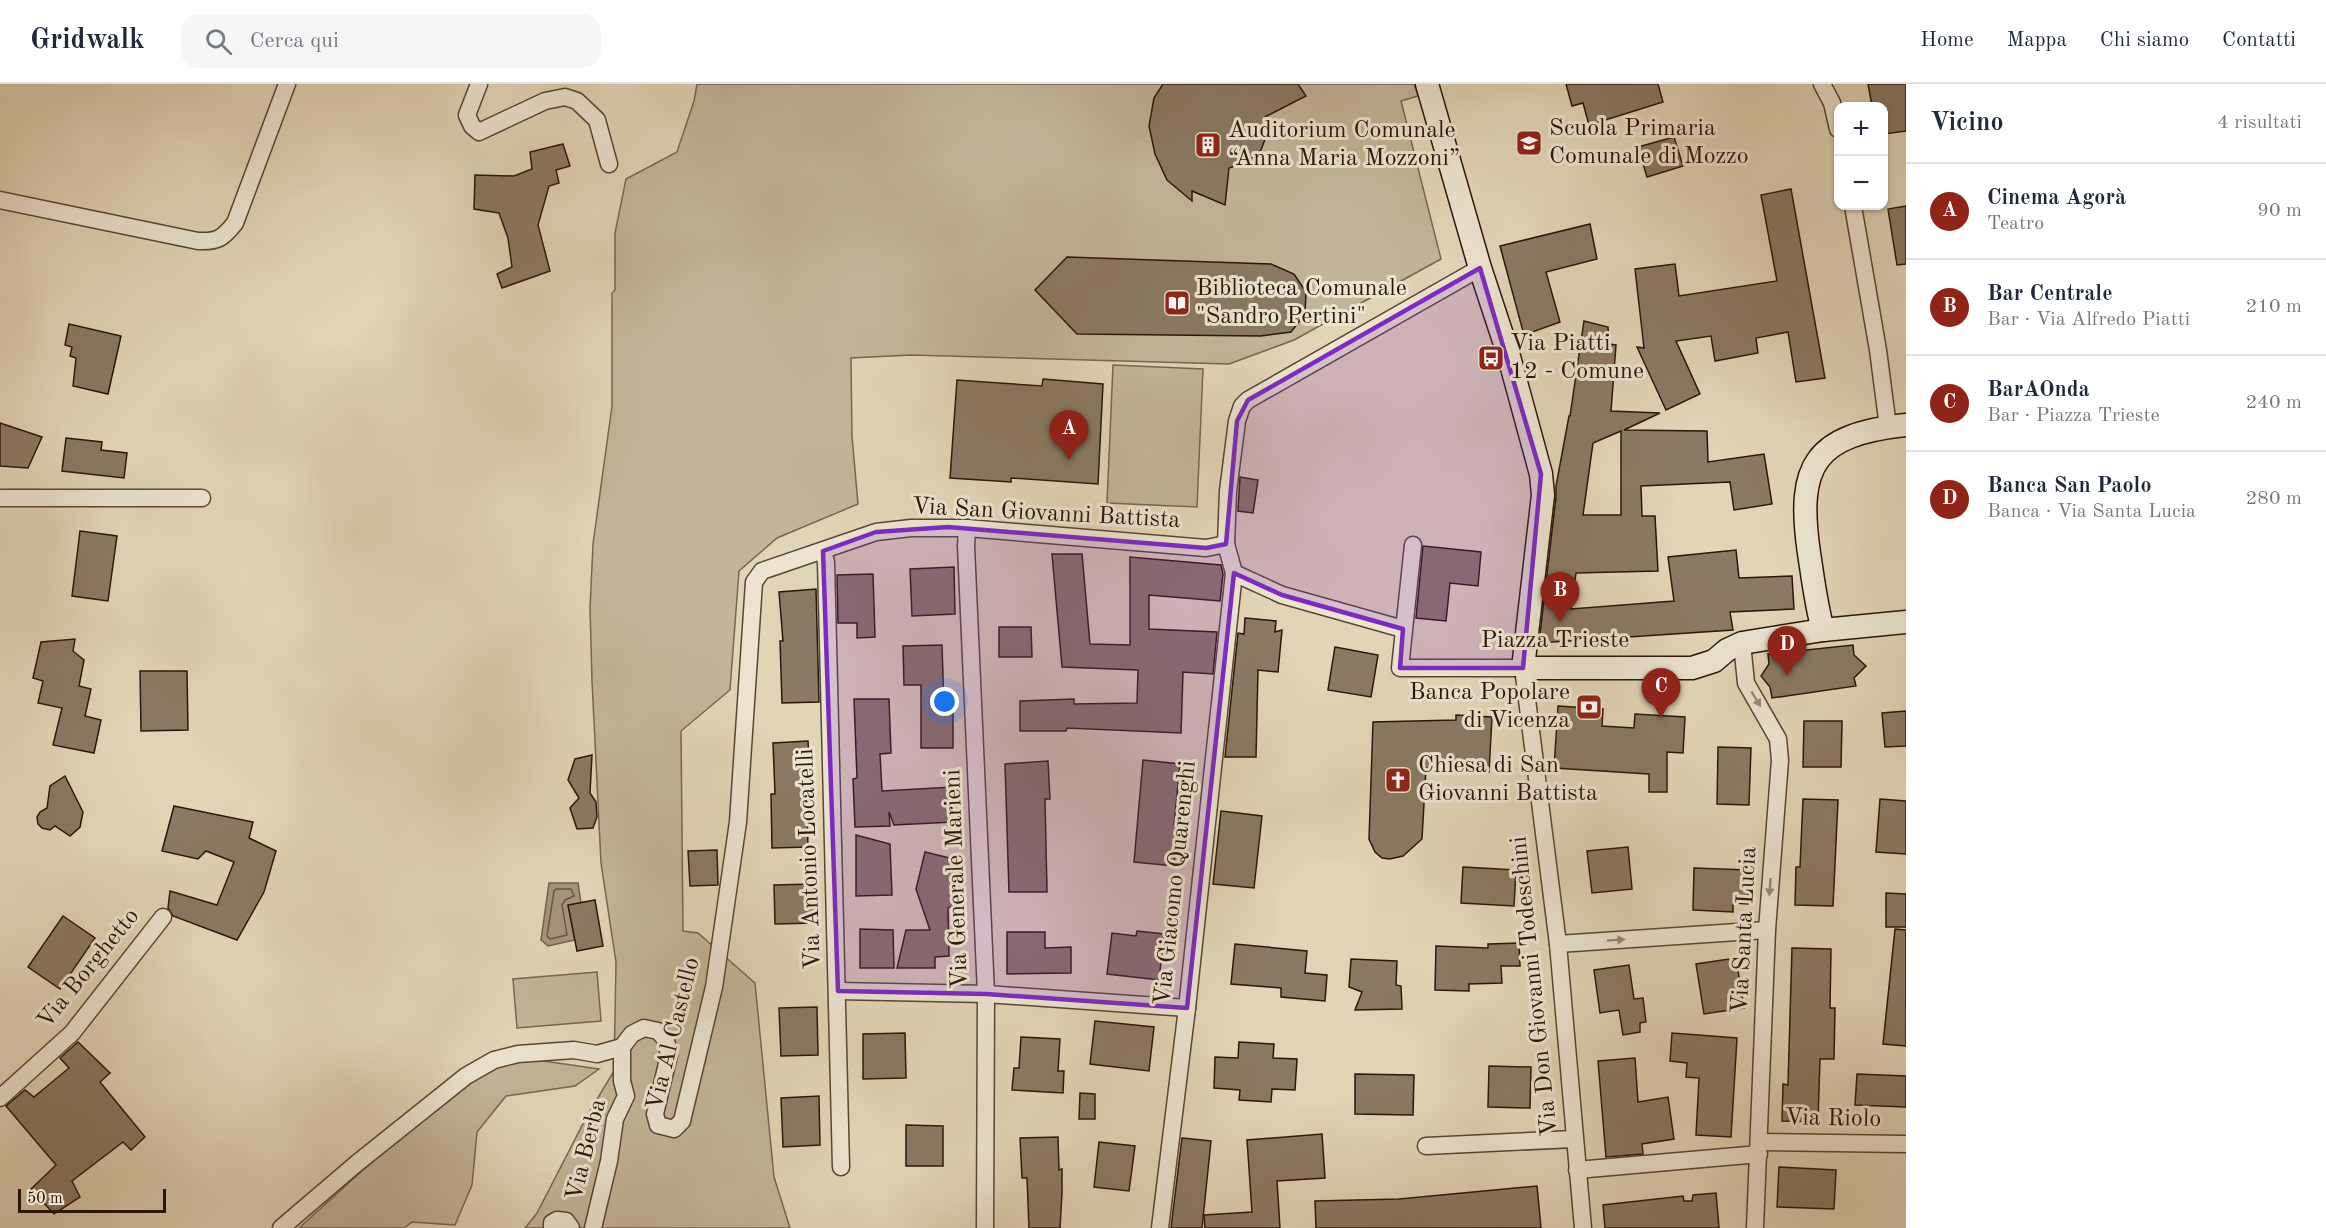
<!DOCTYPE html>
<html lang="it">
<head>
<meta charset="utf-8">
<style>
	body { margin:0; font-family:"Old Standard TT",serif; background:#f6f6f7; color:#1f2937 }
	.controls { position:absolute; right:18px; top:18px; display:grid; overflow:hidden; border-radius:12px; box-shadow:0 2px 4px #0004 }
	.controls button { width:54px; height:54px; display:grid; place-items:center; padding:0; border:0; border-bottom:2px solid #e0e1e3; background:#fff; color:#1f2937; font:30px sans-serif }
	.scale { position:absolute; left:18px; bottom:15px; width:148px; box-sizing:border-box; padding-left:6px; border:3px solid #2c1609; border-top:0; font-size:16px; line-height:21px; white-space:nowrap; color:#2c1609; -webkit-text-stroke:4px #ece4d0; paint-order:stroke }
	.you { position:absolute; left:945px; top:618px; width:21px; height:21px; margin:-15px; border:4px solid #fff; border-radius:50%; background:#1a73e8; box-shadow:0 0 0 9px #1a73e833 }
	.badge { display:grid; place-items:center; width:39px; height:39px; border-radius:50%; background:#8f2418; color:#fff; font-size:20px; font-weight:700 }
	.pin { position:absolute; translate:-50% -50px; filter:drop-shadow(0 2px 3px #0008) }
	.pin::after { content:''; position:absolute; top:32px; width:21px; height:18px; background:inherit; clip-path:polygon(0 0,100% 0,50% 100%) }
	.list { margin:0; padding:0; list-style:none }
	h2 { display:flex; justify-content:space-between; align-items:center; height:78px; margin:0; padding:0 24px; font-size:26px }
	h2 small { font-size:20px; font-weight:400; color:#747a83 }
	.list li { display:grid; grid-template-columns:39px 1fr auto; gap:18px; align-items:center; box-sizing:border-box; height:96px; padding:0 24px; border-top:2px solid #e0e1e3 }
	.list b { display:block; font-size:22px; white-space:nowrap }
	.list p { margin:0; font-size:20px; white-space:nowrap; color:#747a83 }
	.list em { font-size:20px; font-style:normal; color:#747a83 }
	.icon { flex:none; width:33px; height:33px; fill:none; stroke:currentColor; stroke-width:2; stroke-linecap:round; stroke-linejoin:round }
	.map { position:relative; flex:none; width:1906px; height:1144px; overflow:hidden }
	header { display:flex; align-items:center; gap:36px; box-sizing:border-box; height:84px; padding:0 30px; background:#fff; border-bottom:2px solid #e0e1e3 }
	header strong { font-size:28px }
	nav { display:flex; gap:33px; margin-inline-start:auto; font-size:21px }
	.search { width:420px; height:54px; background:#f6f6f7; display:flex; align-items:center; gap:15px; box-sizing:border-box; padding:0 21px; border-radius:18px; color:#747a83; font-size:22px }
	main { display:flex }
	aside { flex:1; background:#fff }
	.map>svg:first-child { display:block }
	.green { fill:#c2b599; stroke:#776651; stroke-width:1.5 }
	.water { fill:#a3947c; stroke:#73624e; stroke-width:1.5 }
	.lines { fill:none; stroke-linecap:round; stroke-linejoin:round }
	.shore { stroke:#685542; stroke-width:1.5 }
	.building { fill:#8a7963; stroke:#2c1609; stroke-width:1.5; fill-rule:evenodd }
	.street-casing { stroke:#594634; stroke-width:19 }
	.secondary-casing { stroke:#2c1609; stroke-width:25 }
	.street { stroke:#ece4d0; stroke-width:16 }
	.secondary { stroke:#ece4d0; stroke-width:22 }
	.oneway { fill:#968776 }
	.marked { fill:#7b2cbf; fill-opacity:0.2; stroke:#7b2cbf; stroke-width:4.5; stroke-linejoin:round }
	.labels { text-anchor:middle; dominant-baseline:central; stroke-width:6; stroke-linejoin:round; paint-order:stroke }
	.poi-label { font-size:24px; fill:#2c1609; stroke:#ece4d0; text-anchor:start }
	.street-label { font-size:24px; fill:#2c1609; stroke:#ece4d0 }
</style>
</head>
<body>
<header>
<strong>Gridwalk</strong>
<div class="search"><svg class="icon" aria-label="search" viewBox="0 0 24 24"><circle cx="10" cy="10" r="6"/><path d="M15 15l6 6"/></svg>Cerca qui</div>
<nav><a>Home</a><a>Mappa</a><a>Chi siamo</a><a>Contatti</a></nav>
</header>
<main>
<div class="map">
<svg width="1906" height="1144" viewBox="0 0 1906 1144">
	<rect width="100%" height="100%" fill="#e1d5b7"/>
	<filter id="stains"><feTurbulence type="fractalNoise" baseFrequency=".00333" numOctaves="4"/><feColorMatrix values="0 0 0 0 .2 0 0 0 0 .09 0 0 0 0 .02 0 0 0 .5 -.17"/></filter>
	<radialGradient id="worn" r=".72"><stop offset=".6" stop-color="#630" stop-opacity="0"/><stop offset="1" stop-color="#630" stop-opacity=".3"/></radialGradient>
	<g class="green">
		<path d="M697 0H1414L1418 12 1401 17 1441 175 1294 256 1229 280 911 271 851 274 852 352 858 420 777 454 739 487 730 606 681 647 683 847 698 849 755 899 774 1093 790 1144H525L537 1129 588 1030 614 987 616 878 601 779 592 597 590 525 593 460 612 322V209L615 206V149L626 95 677 68 694 17Z"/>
		<path d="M1113 281 1203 285 1197 423 1107 419Z"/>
		<path d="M597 888 601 937 517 944 513 895Z"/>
		<path d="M537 976 599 985 575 1002 506 1012 477 1048 472 1101 455 1141 412 1138 404 1144H299L477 983Z"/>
	</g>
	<path class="water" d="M549 799H578L581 819 568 821 575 856 548 862 541 856Z"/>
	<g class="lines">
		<path class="shore" d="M556 805H571L574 812 565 816 562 821 567 851 550 855 547 852 554 807Z"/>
	</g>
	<g class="building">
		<path d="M1163 0H1298L1306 12 1265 33 1268 47 1261 66 1249 77 1229 84 1225 121 1192 107V117L1167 96 1155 70 1149 42 1154 14Z"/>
		<path d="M1566 0H1658L1663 18 1589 41 1583 19 1572 22Z"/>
		<path d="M1868 0H1906V47L1884 50V22H1872Z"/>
		<path d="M1674 53 1683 82 1647 93 1638 63Z"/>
		<path d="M563 60 570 82 556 86 559 99 549 102 538 141 550 187 502 204 497 190 512 183 508 154 499 129 474 125 475 91 514 92 532 85 530 68Z"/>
		<path d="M1791 105 1825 294 1796 298 1788 248 1756 254 1758 269 1715 277 1711 252 1676 257 1700 310 1666 326 1637 263 1644 264 1635 185 1675 180 1679 212 1777 197 1761 111Z"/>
		<path d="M1906 122V180L1897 181 1888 125Z"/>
		<path d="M1590 140 1597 175 1546 188 1560 238 1524 251 1500 162Z"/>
		<path d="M1067 173 1271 180 1294 190 1306 208 1305 230 1291 248 1261 252 1077 250 1035 206Z"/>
		<path d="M1584 237 1608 243 1609 260 1616 261 1611 327 1660 329 1624 346 1707 347 1708 378 1764 370 1772 420 1734 426 1730 398 1641 402 1642 432H1655L1658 487 1576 489 1571 525 1674 517 1668 473 1736 466 1739 494 1792 492 1794 525 1730 528 1733 546 1539 559 1556 413V402L1569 332H1570ZM1621 347V431H1583L1593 359Z"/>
		<path d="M69 240 121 252 108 310 73 302 76 274 70 272 72 263 65 261Z"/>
		<path d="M1043 295 1103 300 1098 400 1011 394V398L950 394 957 296 1042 302Z"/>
		<path d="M0 339 42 353 28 384 0 382Z"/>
		<path d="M66 354 102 358 101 366 127 369 124 394 62 387Z"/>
		<path d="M1240 393 1258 396 1253 429 1238 427Z"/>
		<path d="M80 447 117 452 108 517 72 512Z"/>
		<path d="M1423 462 1481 468 1478 502 1450 499 1446 537 1416 534Z"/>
		<path d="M1052 470H1082L1090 560 1130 561V473L1221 481 1223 490 1220 517 1149 511V545L1217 548 1213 590 1183 588 1181 649 1067 644 1066 647H1020V617L1074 615V620L1137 619 1138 586 1062 583Z"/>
		<path d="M954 483 955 530 912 532 910 485Z"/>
		<path d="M873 490 875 553 857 554V539H838L837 491Z"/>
		<path d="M816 505 819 618 782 619 780 557H783L779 508Z"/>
		<path d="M1245 534 1276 537 1275 548 1282 546 1278 588 1258 586 1256 673H1225L1238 549 1244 550Z"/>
		<path d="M999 543H1031L1032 573H999Z"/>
		<path d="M75 555 73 567 84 576 79 602 91 605 85 632 101 636 94 669 53 661 62 624 38 619 43 597 33 594 41 558Z"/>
		<path d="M942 561 944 623H953V664H921V601H904L903 562Z"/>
		<path d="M1853 561 1854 571 1866 582 1854 594 1856 602 1772 614 1770 603 1761 592 1769 580 1768 570Z"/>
		<path d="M1335 563 1378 571 1371 613 1328 606Z"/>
		<path d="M140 587H187L188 646 141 647Z"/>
		<path d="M854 615H889L891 669 880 670 882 707 953 703 954 738 894 741 889 728 890 742 855 743 853 695 857 694Z"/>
		<path d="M1558 622 1603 625 1602 642 1634 644 1635 630 1685 633 1683 669 1667 668V708H1649V690L1554 684Z"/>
		<path d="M1906 627V662L1885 663 1882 629Z"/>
		<path d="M1456 631 1492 633 1489 688 1426 684 1422 755 1403 772 1390 775 1382 774 1375 768 1369 755 1373 638 1456 636Z"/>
		<path d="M1804 637H1842L1841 683H1803Z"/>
		<path d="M808 657 810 693H806L808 763 772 764 771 710H775L773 659Z"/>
		<path d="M1718 663 1751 664 1749 721 1717 720Z"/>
		<path d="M592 671 590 709 596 718 597 733 593 744 577 745 570 724 579 714 568 696 575 675Z"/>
		<path d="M1143 676 1180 680 1174 741H1178L1174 782 1134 778Z"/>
		<path d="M1048 677 1050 715H1045L1047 808H1009L1005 680Z"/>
		<path d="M65 692 83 728 80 743 70 752 55 742 50 746 42 744 38 740 37 733 40 728 47 724 50 702Z"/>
		<path d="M1803 715 1838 716 1833 822 1795 821 1796 783H1800Z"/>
		<path d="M1880 715 1906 717V770L1876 768Z"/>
		<path d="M174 722 253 738 249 754 276 767 264 808 237 856 173 832 168 824 170 807 217 821 234 778 206 767 198 775 162 767Z"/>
		<path d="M1221 727 1262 732 1254 804 1213 800Z"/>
		<path d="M856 751 890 760 892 811 856 812Z"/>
		<path d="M1628 763 1632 805 1592 809 1587 767Z"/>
		<path d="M717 766 718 801 690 802 688 767Z"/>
		<path d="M925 768 962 777 956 798 964 818 948 824 949 872 935 873V884H897L906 846H930L916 805Z"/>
		<path d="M1463 783 1516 786 1514 822 1461 819Z"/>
		<path d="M1694 784 1749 786 1748 820 1733 819V828L1693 826Z"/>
		<path d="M814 800 815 839 775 840 774 801Z"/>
		<path d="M1886 809 1906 810V843H1886Z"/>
		<path d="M595 816 603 862 577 867 568 821Z"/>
		<path d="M63 832 95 854 60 905 28 883Z"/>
		<path d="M860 845 893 846 894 884H860Z"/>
		<path d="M1895 845 1906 846V962L1883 960Z"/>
		<path d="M1137 847 1164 850 1159 896 1107 890 1112 849 1136 852Z"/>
		<path d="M1007 848H1045V864L1071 863V889L1007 890Z"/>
		<path d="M1519 859 1520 882H1501L1502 899 1469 900V907L1435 906 1436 862 1488 864V860Z"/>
		<path d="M1235 860 1307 867 1305 889 1327 891 1325 917 1281 913V904L1231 900Z"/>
		<path d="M1792 864 1831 865 1830 924H1835L1834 975H1820L1818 1038 1782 1037 1783 1000 1788 1001Z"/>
		<path d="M1736 874 1744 924 1704 930 1696 880Z"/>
		<path d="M1351 875 1397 877 1396 901 1401 902 1402 925 1355 926 1362 908 1349 903Z"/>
		<path d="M1629 881 1634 915 1643 914 1646 938 1640 939V948L1623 951 1619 926 1600 929 1594 886Z"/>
		<path d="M817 923 818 971 781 972 779 924Z"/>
		<path d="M1095 937 1154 943 1149 987 1090 980Z"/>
		<path d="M905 949 906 994 863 995V950Z"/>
		<path d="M1672 949 1737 954 1731 1053 1696 1051 1699 994 1686 993 1687 979 1670 977Z"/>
		<path d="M1021 953 1060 955 1058 987H1064L1063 1009 1012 1006 1014 984H1019Z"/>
		<path d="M78 958 110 989 100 998 145 1053 131 1066 123 1058 72 1097 80 1113 54 1130 31 1105 56 1081 6 1022 25 1006 34 1013 69 984 60 974Z"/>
		<path d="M1239 958 1274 960 1273 974 1297 975 1295 1006 1272 1005 1271 1018 1239 1016 1240 1006 1214 1004 1215 973 1238 974Z"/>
		<path d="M1635 974 1638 1018 1668 1013 1674 1055 1642 1060 1643 1070 1606 1073 1598 977Z"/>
		<path d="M1489 982 1531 983 1530 1024 1488 1023Z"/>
		<path d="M1355 990 1414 991 1413 1031 1355 1030Z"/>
		<path d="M1857 990 1906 992V1023L1855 1021Z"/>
		<path d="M1080 1009 1095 1010V1035H1079Z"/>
		<path d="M819 1012 820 1061 783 1063 781 1014Z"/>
		<path d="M906 1041 943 1042V1082H906Z"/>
		<path d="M1322 1050 1325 1094 1277 1097 1280 1144H1205L1204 1131 1252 1128 1247 1056Z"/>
		<path d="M1058 1053 1059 1086 1062 1085V1109L1060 1144H1029L1027 1094H1022L1020 1054Z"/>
		<path d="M1182 1054 1211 1057 1202 1144H1171Z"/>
		<path d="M1099 1058 1135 1062 1129 1107 1094 1103Z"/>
		<path d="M1779 1083 1836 1086 1834 1125 1777 1123Z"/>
		<path d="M1537 1102 1541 1144H1316L1315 1117 1399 1115Z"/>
		<path d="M1716 1109 1719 1144H1605L1603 1121 1683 1112 1684 1117H1692L1693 1111Z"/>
	</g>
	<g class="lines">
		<defs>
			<g id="street">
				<path d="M479 0 467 31 472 42 479 48 545 17 565 13 577 17 597 36 609 80"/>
				<path d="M1822 0 1832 19 1838 45"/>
				<path d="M0 116 198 157C218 158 223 154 235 139L287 0"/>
				<path d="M1853 122 1878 266 1888 343"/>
				<path d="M0 414H202"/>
				<path d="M967 444 966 462 986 910 985 1144"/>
				<path d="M1413 461 1400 584H1523L1558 860 1583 1144"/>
				<path d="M823 467 826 478 841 1083"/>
				<path d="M1234 489 1282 511 1403 545"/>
				<path d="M1742 559 1746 599 1778 655 1780 676 1767 846 1755 1144"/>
				<path d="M1558 860 1767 846"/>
				<path d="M838 907 986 910 1187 924"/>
				<path d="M0 1014 72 949 163 833"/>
				<path d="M1759 1058 1906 1060"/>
				<path d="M1426 1062 1574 1055"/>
				<path d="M1577 1086 1759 1070"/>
				<path d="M281 1144 356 1080 466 992 494 976 518 970 574 966 597 970 622 963 632 950 644 944 658 947 666 956 669 971 655 1030 658 1041 674 1045 682 1037 714 903 738 738 754 498 762 487 876 448 911 444H967L1206 464 1226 460"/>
				<path d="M552 1144V1139L557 1136 566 1137 571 1144"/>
				<path d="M593 1144 609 1077 615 1035 626 1012 622 997V963"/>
				<path d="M1160 1144 1187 924 1234 489 1226 460 1228 407 1237 337 1242 322 1248 316 1480 184"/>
			</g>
			<g id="secondary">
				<path d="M1427 0 1480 184 1508 269 1541 390 1543 411 1523 584H1692L1714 577 1727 566 1742 559 1823 546 1906 538"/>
				<path d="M1823 546C1816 521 1813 495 1809 469 1796 380 1815 351 1906 341"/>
			</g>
		</defs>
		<use href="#street" class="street-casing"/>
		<use href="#secondary" class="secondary-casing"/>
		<use href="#street" class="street"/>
		<use href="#secondary" class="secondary"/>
	</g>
	<defs><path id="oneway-solid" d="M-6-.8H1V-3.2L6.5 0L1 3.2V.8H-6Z" transform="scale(1.5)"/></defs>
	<g class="oneway">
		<use href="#oneway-solid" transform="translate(1756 615) rotate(59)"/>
		<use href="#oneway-solid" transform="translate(1770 803) rotate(94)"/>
		<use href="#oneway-solid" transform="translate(1616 856) rotate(-4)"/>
	</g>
	<path class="marked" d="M1480 184 1541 390 1523 584H1400L1403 545 1282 511 1234 489 1187 924 986 910 838 907 823 467 876 448 948 443 1206 464 1226 460 1237 337 1248 316Z"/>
	<defs>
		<symbol id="school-square" viewBox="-11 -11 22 22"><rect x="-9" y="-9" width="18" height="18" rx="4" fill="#8f2418" stroke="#ece4d0"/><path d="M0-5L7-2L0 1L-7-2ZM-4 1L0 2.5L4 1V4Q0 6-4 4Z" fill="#fff"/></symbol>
		<symbol id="building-square" viewBox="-11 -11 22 22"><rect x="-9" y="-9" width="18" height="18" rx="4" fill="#8f2418" stroke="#ece4d0"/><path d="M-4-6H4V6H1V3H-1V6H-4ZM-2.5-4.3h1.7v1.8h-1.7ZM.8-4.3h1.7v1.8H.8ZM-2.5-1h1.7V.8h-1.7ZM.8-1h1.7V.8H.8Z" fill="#fff"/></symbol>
		<symbol id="library-square" viewBox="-11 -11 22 22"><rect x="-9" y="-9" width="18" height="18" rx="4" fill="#8f2418" stroke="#ece4d0"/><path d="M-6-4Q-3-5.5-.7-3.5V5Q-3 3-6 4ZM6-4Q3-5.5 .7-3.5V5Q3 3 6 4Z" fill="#fff"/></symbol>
		<symbol id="bus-square" viewBox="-11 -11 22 22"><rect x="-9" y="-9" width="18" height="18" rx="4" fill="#8f2418" stroke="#ece4d0"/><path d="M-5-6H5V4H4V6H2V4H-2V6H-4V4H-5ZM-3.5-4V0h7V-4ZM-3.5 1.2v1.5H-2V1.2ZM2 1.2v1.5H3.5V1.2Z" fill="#fff"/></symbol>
		<symbol id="bank-square" viewBox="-11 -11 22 22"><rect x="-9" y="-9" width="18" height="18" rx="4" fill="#8f2418" stroke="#ece4d0"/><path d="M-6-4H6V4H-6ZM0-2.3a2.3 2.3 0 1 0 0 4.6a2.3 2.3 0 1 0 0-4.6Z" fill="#fff"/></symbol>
		<symbol id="church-square" viewBox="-11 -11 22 22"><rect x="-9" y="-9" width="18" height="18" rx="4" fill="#8f2418" stroke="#ece4d0"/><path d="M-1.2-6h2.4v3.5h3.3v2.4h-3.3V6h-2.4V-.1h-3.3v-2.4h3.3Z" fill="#fff"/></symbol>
	</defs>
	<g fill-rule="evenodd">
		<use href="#school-square" x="1514" y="44" width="30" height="30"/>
		<use href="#building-square" x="1193" y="46" width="30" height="30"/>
		<use href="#library-square" x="1162" y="204" width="30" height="30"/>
		<use href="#bus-square" x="1476" y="259" width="30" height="30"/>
		<use href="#bank-square" x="1574" y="608" width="30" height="30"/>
		<use href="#church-square" x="1383" y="681" width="30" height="30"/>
	</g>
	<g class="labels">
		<g class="poi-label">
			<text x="1549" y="45">Scuola Primaria<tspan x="1549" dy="28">Comunale di Mozzo</tspan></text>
			<text x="1228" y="47">Auditorium Comunale<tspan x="1228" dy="28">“Anna Maria Mozzoni”</tspan></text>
			<text x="1196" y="205">Biblioteca Comunale<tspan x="1196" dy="28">"Sandro Pertini"</tspan></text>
			<text x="1510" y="260">Via Piatti<tspan x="1510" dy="28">12 - Comune</tspan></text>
			<text x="1570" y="609" text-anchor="end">Banca Popolare<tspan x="1570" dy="28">di Vicenza</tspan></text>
			<text x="1418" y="682">Chiesa di San<tspan x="1418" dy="28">Giovanni Battista</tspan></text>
		</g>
		<g class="street-label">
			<text transform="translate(1046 430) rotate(3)">Via San Giovanni Battista</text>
			<text x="1555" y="557">Piazza Trieste</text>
			<text transform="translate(810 775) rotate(-92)">Via Antonio Locatelli</text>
			<text transform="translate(957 795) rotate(-92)">Via Generale Marieni</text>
			<text transform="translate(1176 799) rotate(-84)">Via Giacomo Quarenghi</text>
			<text transform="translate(1745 846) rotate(-87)">Via Santa Lucia</text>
			<text transform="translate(89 885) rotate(-51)">Via Borghetto</text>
			<text transform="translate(1535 902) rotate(-96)">Via Don Giovanni Todeschini</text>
			<text transform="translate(674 950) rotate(-76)">Via Al Castello</text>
			<text transform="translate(1833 1035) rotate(1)">Via Riolo</text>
			<text transform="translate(587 1066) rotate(-76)">Via Berba</text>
		</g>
	</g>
	<rect width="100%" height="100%" filter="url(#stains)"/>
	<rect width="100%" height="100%" fill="url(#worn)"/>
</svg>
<div class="controls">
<button>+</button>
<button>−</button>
</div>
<div class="scale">50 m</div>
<div class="you"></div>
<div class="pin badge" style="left:1069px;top:376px">A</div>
<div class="pin badge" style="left:1560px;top:538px">B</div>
<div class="pin badge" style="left:1661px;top:634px">C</div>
<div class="pin badge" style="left:1787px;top:592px">D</div>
</div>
<aside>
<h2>Vicino<small>4 risultati</small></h2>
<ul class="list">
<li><span class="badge">A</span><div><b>Cinema Agorà</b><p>Teatro</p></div><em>90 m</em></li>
<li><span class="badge">B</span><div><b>Bar Centrale</b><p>Bar · Via Alfredo Piatti</p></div><em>210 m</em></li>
<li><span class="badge">C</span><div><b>BarAOnda</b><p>Bar · Piazza Trieste</p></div><em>240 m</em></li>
<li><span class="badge">D</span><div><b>Banca San Paolo</b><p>Banca · Via Santa Lucia</p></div><em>280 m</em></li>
</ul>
</aside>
</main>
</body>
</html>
